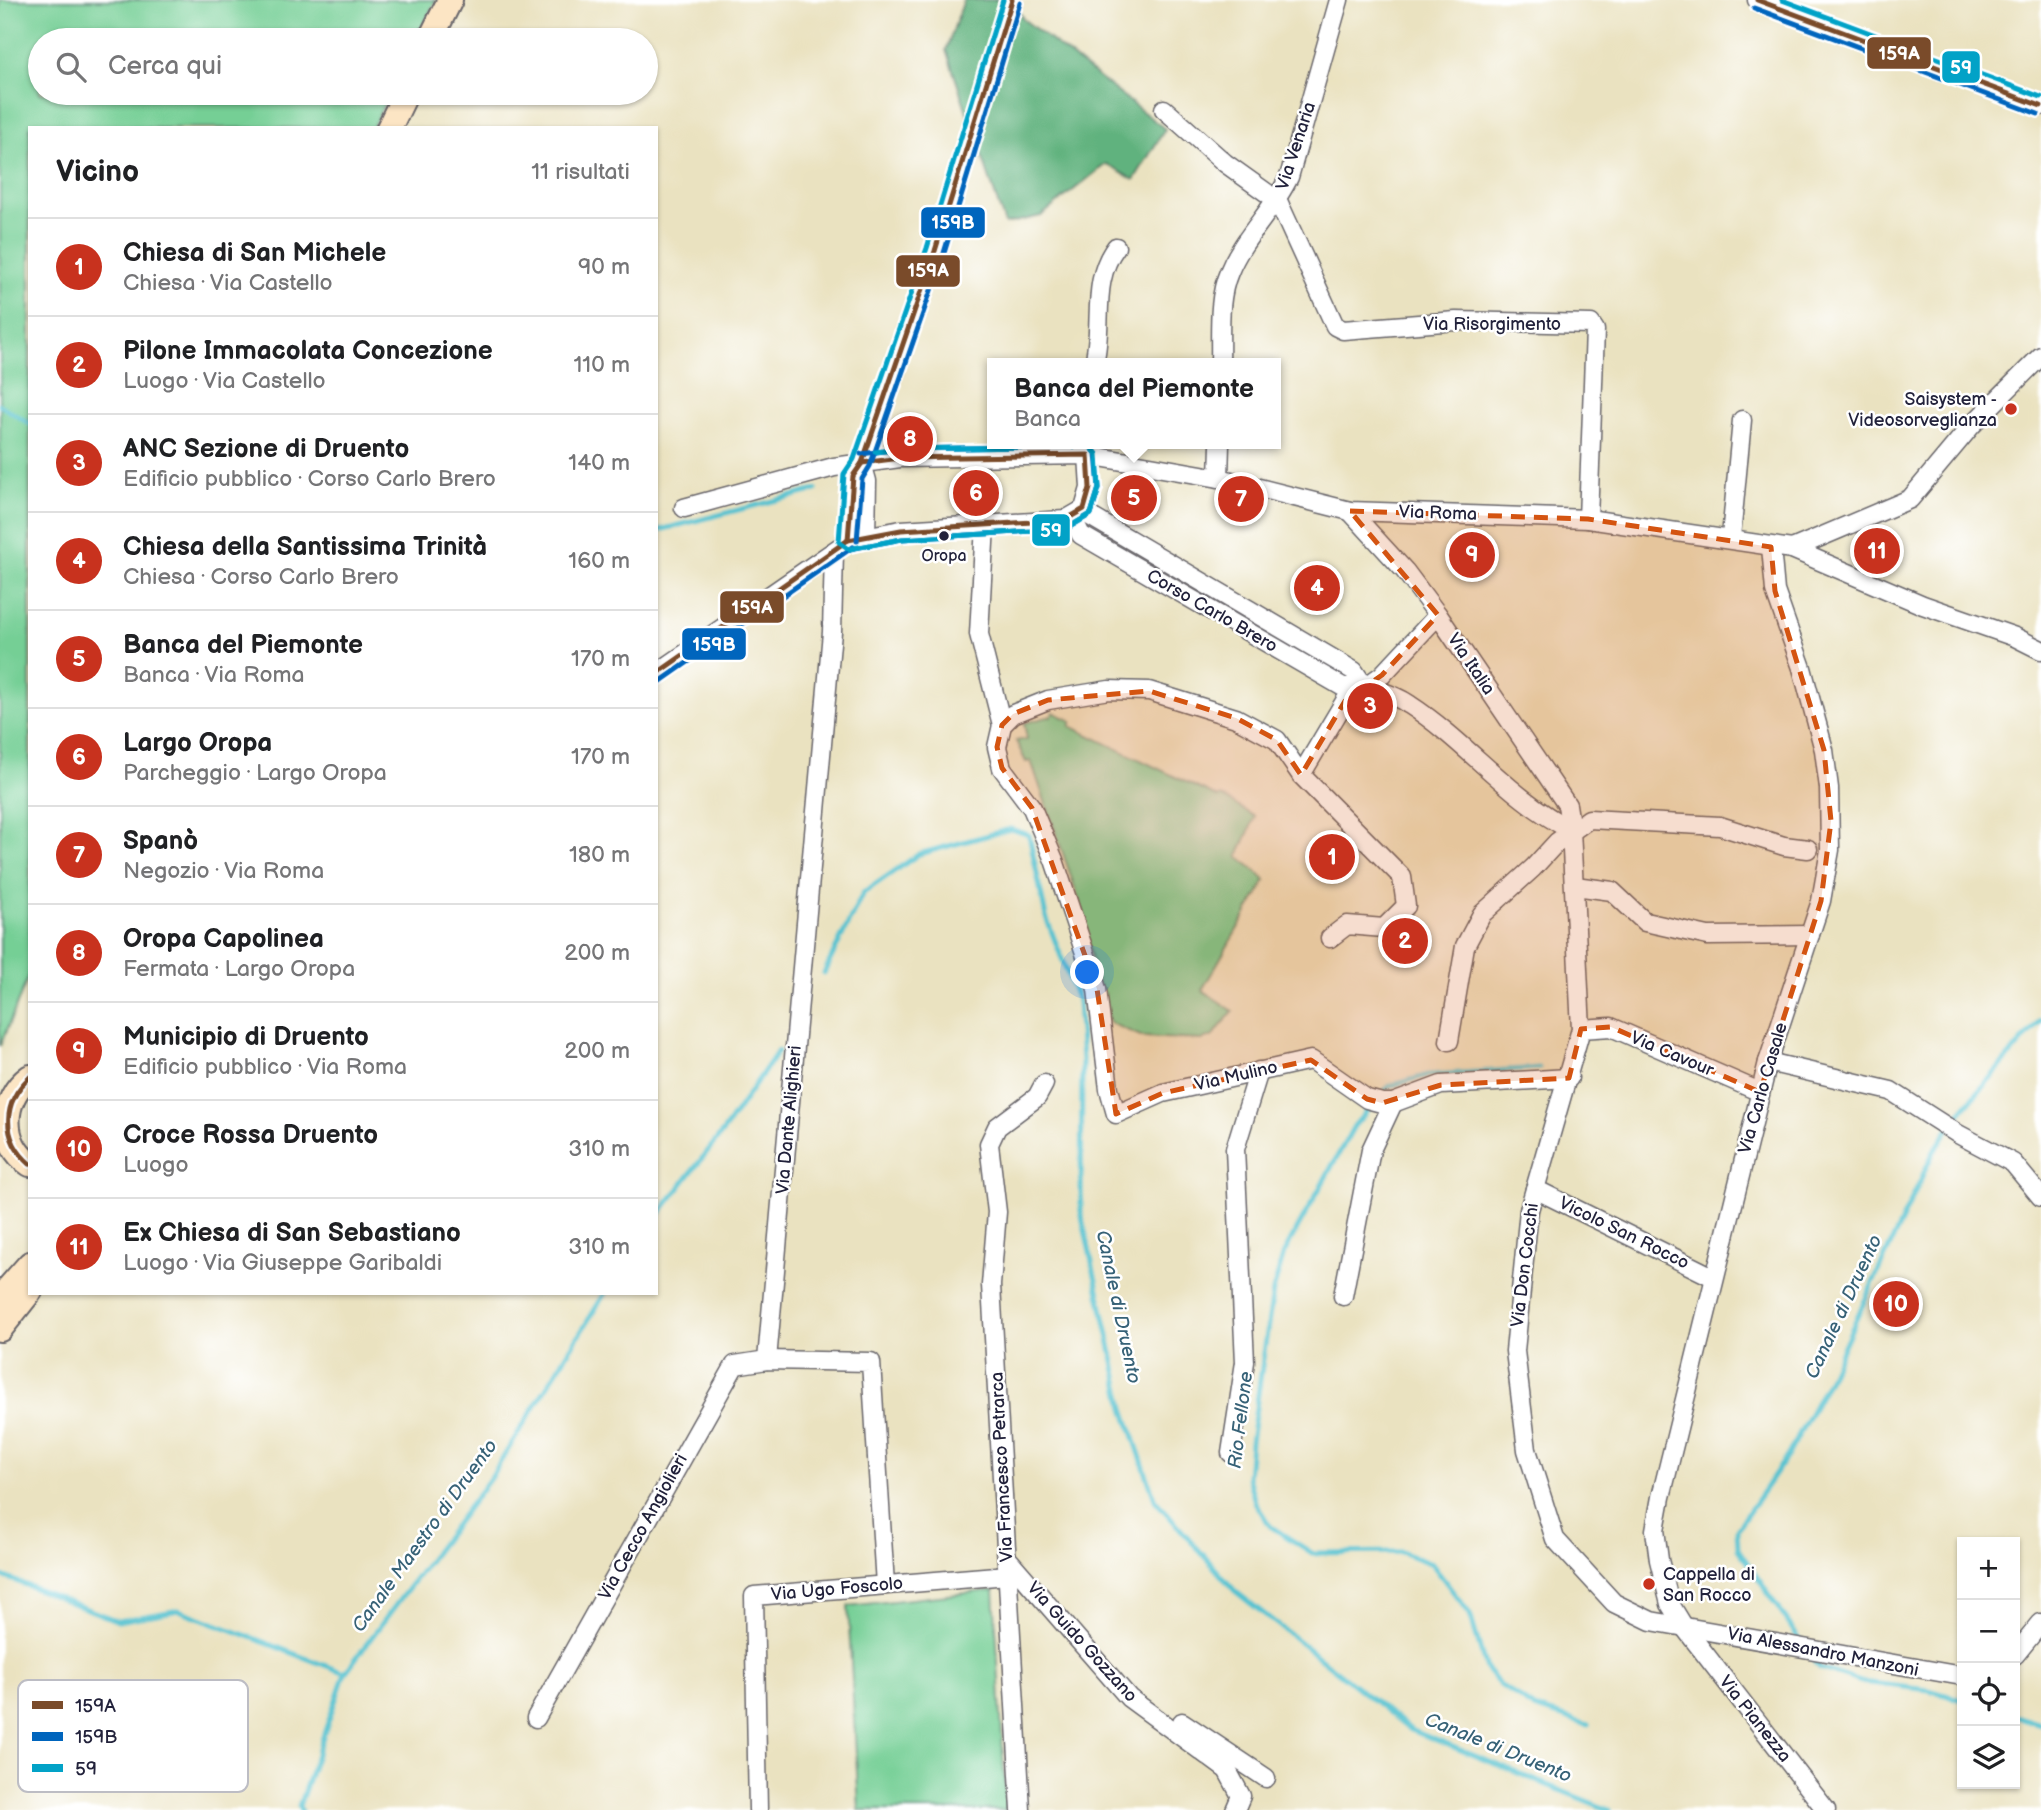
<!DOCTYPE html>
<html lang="it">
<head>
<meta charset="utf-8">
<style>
	body { margin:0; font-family:"Balsamiq Sans",sans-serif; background:#f6f6f6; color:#202124 }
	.controls { position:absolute; right:21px; bottom:21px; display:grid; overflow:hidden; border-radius:0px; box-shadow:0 2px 5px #0004 }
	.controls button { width:63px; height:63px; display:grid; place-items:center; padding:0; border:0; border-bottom:2px solid #e0e0e0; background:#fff; color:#202124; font:35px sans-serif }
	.you { position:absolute; left:1088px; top:973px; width:24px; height:24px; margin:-18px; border:5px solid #fff; border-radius:50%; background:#1a73e8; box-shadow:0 0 0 10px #1a73e833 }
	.badge { display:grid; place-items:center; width:46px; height:46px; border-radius:50%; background:#c8321e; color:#fff; font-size:23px; font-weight:700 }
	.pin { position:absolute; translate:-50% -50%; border:4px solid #fff; box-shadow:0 2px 7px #0006 }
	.popup { position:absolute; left:987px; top:358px; width:294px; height:91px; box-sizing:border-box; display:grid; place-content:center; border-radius:0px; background:#fff; filter:drop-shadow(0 2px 5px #0005); font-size:23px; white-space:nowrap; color:#757577 }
	.popup b { font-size:26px; color:#202124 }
	.popup::after { content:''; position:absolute; left:50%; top:100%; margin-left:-14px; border:14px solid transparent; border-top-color:#fff }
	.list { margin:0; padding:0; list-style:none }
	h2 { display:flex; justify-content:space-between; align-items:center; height:91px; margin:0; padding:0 28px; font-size:30px }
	h2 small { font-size:23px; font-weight:400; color:#757577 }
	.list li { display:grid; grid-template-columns:46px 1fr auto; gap:21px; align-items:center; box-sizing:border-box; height:98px; padding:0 28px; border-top:2px solid #e0e0e0 }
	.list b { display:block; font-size:26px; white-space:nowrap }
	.list p { margin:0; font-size:23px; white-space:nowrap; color:#757577 }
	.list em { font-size:23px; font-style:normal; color:#757577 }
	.icon { flex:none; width:38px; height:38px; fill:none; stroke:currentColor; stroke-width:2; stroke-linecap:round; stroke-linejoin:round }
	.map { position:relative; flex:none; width:2041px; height:1810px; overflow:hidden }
	.search { position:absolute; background:#fff; box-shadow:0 2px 5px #0004; left:28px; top:28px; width:630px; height:77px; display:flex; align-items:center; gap:18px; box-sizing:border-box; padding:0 24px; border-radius:38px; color:#757577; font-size:26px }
	.panel { position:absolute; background:#fff; box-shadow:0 2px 5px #0004; left:28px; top:126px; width:630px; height:1169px; border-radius:0px }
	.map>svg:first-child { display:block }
	.green { fill:#75cf95; stroke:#4c7868; stroke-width:2 }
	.forest { fill:#60b27e; stroke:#416a5c; stroke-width:2 }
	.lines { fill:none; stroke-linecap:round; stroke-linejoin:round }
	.stream { stroke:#56c2d0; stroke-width:5 }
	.street-casing { stroke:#68656a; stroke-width:21 }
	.secondary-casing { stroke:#68656a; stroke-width:28 }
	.street { stroke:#fff; stroke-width:18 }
	.secondary { stroke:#fce5c4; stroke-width:24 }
	.bus-1-casing { stroke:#fff; stroke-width:10 }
	.bus-2-casing { stroke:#fff; stroke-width:10 }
	.bus-3-casing { stroke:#fff; stroke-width:10 }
	.bus-1 { stroke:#7a4b2a; stroke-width:5 }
	.bus-2 { stroke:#0065bd; stroke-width:5 }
	.bus-3 { stroke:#02a2c7; stroke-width:5 }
	.marked { fill:#d45411; fill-opacity:0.2; stroke:#d45411; stroke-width:5; stroke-dasharray:14 9; stroke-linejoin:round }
	.poi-dot { fill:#c8321e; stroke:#fff; stroke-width:2.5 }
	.bus-dot { fill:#22223b; stroke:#fff; stroke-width:2.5 }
	.labels { text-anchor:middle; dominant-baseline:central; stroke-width:5; stroke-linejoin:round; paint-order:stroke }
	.bus-label { font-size:16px; fill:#22223b; stroke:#fff }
	.street-label { font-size:18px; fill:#22223b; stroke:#fff }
	.poi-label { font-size:18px; fill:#22223b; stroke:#fff; text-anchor:end }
	.water-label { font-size:19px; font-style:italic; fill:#376277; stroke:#fff }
	.key { fill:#fff; stroke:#bdbdc4; stroke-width:2 }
	.key-label { font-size:19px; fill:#22223b }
	.line-badge { stroke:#fff; stroke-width:2.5 }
	.badge-label { font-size:19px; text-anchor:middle; font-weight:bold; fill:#fff }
</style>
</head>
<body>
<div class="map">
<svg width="2041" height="1810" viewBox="0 0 2041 1810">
	<rect width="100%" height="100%" fill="#fff"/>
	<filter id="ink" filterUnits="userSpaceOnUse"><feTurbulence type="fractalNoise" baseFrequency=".0143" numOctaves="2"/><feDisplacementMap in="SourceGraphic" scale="14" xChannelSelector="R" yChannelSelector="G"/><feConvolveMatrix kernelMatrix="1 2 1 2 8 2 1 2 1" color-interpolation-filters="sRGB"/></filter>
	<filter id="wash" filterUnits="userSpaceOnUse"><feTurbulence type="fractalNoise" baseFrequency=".00686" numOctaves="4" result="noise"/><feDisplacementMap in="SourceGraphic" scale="28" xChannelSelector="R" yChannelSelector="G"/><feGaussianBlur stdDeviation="1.57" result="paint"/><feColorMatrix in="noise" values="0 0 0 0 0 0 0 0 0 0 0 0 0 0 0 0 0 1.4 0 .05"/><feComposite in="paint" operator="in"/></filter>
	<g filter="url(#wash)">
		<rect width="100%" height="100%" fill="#eae2c0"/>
		<g class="green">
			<path d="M0 0H436L416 40H40V93H390L372 128H30V972L0 1046Z"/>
			<path d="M1053 712 1072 721 1070 726 1219 798 1221 796 1255 817 1238 856 1266 880 1202 990 1233 1011 1212 1037 1202 1040 1143 1037 1112 1024 1105 1015 1083 922 1086 920 1031 761 1026 762 1016 741 1027 739 1024 723 1052 716Z"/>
			<path d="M994 1590 1006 1810H859L848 1606Z"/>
		</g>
		<path class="forest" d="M964 0H1013L1023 19 1165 129 1134 180 1106 164 1041 216 1005 224 946 50Z"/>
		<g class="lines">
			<g class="stream">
				<path d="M0 405 30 424"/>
				<path d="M656 531 816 490"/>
				<path d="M824 973 863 893 919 854 1011 829 1029 835 1046 917 1078 1001 1082 1060 1081 1212 1124 1408 1155 1500 1235 1591 1411 1730 1609 1810"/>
				<path d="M1539 1068 1428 1075 1389 1086 1354 1126 1284 1253 1273 1291 1251 1442 1248 1477 1255 1502 1270 1526 1312 1553 1401 1552 1432 1564 1470 1614 1486 1669 1500 1685 1534 1708 1588 1725"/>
				<path d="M656 1218 724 1130 778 1051"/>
				<path d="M0 1575 118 1621 179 1610 345 1673"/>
				<path d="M1802 1643 1738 1549 1737 1529 1788 1455 1827 1382 1933 1153 1957 1116 2041 1020"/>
				<path d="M1809 1654 1819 1668 1861 1682 1929 1690 1962 1700"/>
				<path d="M2015 1716 2041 1724"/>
				<path d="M301 1810 299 1806 345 1673 491 1477 605 1293"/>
			</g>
		</g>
	</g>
	<g filter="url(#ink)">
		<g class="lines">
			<defs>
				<g id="street">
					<path d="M1757 0 2041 106"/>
					<path d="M1164 109 1225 163 1278 201 1335 326 1343 330 1456 321 1591 324 1595 330 1588 519"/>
					<path d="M1094 363C1104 324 1090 282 1116 247"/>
					<path d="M1220 363C1221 334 1217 300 1229 272 1243 237 1273 211 1289 177L1339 0"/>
					<path d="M862 463 867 481 866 537"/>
					<path d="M1219 478 1220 444"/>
					<path d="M684 508 834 467 900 458 1088 455 1219 478 1350 511 1588 519 1792 549 1923 605 2015 637 2041 650"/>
					<path d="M1084 509 1088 515 1354 671 1364 686"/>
					<path d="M1350 511 1405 571 1438 615 1567 805 1571 830 1581 1029 1529 1210 1515 1351 1527 1450 1555 1539 1614 1603 1651 1621 1962 1676"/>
					<path d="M1072 517 1081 535 1343 687C1366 686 1391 692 1410 705 1467 742 1510 799 1571 830"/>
					<path d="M985 525 979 634 1002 725"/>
					<path d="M1731 537 1742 420"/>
					<path d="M848 540 853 476 862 463C895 369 929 275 958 179 976 119 990 59 1012 0"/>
					<path d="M848 540 901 530 1065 520 1084 509 1090 488 1088 455"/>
					<path d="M1771 547 1775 591 1802 668 1824 750 1829 788 1830 850 1821 901 1768 1062 1661 1497 1655 1530 1659 1560 1670 1604 1684 1627 1826 1810"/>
					<path d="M1792 549 1910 499 1971 426 2041 356"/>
					<path d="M656 674 840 547"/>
					<path d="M1301 775 1345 701 1382 675 1438 615"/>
					<path d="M1575 886 1612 891 1645 922 1708 936 1810 935"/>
					<path d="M1330 938 1347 925 1384 928 1406 906 1402 877 1301 775 1277 740 1236 718 1149 691 1109 690 1048 700 1013 714 1002 725 997 747 1002 768 1032 808 1054 860 1097 989 1109 1089 1116 1114 1163 1093 1311 1060 1367 1099 1382 1103H1393L1441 1085 1569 1078"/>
					<path d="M1581 1029 1611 1027 1760 1092"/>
					<path d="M1449 1041 1465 946 1482 914 1533 868 1557 842 1589 819 1720 826 1784 846 1808 849"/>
					<path d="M1768 1062 1891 1091 1958 1134 2013 1163 2041 1197"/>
					<path d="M1535 1189 1713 1277"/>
					<path d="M1343 1296 1371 1150 1393 1103"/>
					<path d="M767 1360 832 632 834 552"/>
					<path d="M1231 1453 1245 1362 1235 1149 1259 1071"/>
					<path d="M1007 1558 1129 1698 1227 1770 1241 1796 1235 1810"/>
					<path d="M2015 1655 2041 1623"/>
					<path d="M536 1718 735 1365 767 1360 871 1362 885 1585"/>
					<path d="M1182 1722 1266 1778"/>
					<path d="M758 1810 754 1596 1008 1575"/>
					<path d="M1021 1810 991 1285 997 1212 989 1144 997 1127 1037 1097 1044 1084"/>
				</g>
				<g id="secondary">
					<path d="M430 40 450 0"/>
					<path d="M389 128 406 93"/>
					<path d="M30 1077C0 1098 0 1145 30 1164"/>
					<path d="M0 1298 30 1264"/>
					<path d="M0 1329 30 1291"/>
				</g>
			</defs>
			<use href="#street" class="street-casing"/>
			<use href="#secondary" class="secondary-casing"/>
			<use href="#street" class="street"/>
			<use href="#secondary" class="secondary"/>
			<defs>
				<g id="bus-1">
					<path d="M1757 0 2041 106"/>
					<path d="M848 540 853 476 862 463 935 251 1012 0"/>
					<path d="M848 540 901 530 1065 520 1084 509 1090 488 1088 455 900 458 862 463"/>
					<path d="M656 674 848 540"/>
					<path d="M30 1077C2 1102 1 1139 30 1164"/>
				</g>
				<g id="bus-2">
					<path d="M1754 8 2038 114"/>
					<path d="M857 541 862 479 870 466 944 253 1020 3"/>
					<path d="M850 549 902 539 1066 529 1091 514 1099 488 1096 453 1090 446 900 449 861 454"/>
					<path d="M661 681 853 547"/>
				</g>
				<g id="bus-3">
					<path d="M1782 0 2041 97"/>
					<path d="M875 452 900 449 1090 446 1097 454 1099 488 1091 514 1066 529 902 539 849 549 839 542 844 474 854 459 927 248 1003 0"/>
				</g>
			</defs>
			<use href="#bus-1" class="bus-1-casing"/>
			<use href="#bus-2" class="bus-2-casing"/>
			<use href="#bus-3" class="bus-3-casing"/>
			<use href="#bus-1" class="bus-1"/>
			<use href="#bus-2" class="bus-2"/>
			<use href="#bus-3" class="bus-3"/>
		</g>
	</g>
	<path class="marked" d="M1350 511 1588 519 1771 547 1775 591 1824 750 1831 821 1821 901 1760 1092 1611 1027 1581 1029 1569 1078 1441 1085 1382 1103 1367 1099 1311 1060 1163 1093 1116 1114 1097 989 1032 808 1002 768 997 747 1002 725 1013 714 1048 700 1149 691 1236 718 1277 740 1301 775 1345 701 1382 675 1438 615Z"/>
	<g class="poi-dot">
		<circle cx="2011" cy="409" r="7"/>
		<circle cx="1649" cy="1584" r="7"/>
	</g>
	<circle class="bus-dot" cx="944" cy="536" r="6"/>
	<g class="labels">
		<g class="bus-label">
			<text x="944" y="556">Oropa</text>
		</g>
		<g class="street-label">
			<text transform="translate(1296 146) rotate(-72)">Via Venaria</text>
			<text x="1492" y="324">Via Risorgimento</text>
			<text transform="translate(1438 513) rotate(2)">Via Roma</text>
			<text transform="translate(1212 611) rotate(30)">Corso Carlo Brero</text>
			<text transform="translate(1471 664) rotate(56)">Via Italia</text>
			<text transform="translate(1672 1054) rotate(23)">Via Cavour</text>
			<text transform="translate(1236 1076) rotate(-13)">Via Mulino</text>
			<text transform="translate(1763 1088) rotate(-74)">Via Carlo Casale</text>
			<text transform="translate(789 1120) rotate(-85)">Via Dante Alighieri</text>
			<text transform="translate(1624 1233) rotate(26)">Vicolo San Rocco</text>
			<text transform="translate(1525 1265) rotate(-83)">Via Don Cocchi</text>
			<text transform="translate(1002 1467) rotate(-93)">Via Francesco Petrarca</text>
			<text transform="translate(643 1527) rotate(-61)">Via Cecco Angiolieri</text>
			<text transform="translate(837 1589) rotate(-5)">Via Ugo Foscolo</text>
			<text transform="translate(1082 1642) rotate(48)">Via Guido Gozzano</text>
			<text transform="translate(1823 1652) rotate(11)">Via Alessandro Manzoni</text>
			<text transform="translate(1755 1719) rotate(52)">Via Pianezza</text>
		</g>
		<g class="poi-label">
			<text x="1997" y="399">Saisystem -<tspan x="1997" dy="21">Videosorveglianza</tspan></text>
			<text x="1663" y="1574" text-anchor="start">Cappella di<tspan x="1663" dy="21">San Rocco</tspan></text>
		</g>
		<g class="water-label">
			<text transform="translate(1118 1307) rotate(78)">Canale di Druento</text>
			<text transform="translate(1844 1307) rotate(-65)">Canale di Druento</text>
			<text transform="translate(1241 1420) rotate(-83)">Rio Fellone</text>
			<text transform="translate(425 1536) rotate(-54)">Canale Maestro di Druento</text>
			<text transform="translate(1498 1748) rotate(22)">Canale di Druento</text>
		</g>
	</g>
	<rect x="18" y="1680" width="230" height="112" rx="10" class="key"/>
	<rect x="32" y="1701" width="31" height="8" fill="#7a4b2a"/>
	<rect x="32" y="1732" width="31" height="9" fill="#0065bd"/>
	<rect x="32" y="1764" width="31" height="8" fill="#02a2c7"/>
	<g class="key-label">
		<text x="75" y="1712">159A</text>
		<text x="75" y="1743">159B</text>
		<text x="75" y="1775">59</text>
	</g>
	<g class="line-badge">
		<rect x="1866" y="36" width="66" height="34" rx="7" fill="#7a4b2a"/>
		<rect x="1941" y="50" width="40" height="34" rx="7" fill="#02a2c7"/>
		<rect x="920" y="206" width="66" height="33" rx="7" fill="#0065bd"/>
		<rect x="895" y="254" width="66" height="34" rx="7" fill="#7a4b2a"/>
		<rect x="1031" y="513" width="40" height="34" rx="7" fill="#02a2c7"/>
		<rect x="719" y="590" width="66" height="34" rx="7" fill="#7a4b2a"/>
		<rect x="681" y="627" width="66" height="34" rx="7" fill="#0065bd"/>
	</g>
	<g class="badge-label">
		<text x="1899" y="60">159A</text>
		<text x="1961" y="74">59</text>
		<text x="953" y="229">159B</text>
		<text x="928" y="277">159A</text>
		<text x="1051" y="537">59</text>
		<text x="752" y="614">159A</text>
		<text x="714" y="651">159B</text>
	</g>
</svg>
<div class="controls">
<button>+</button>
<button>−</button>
<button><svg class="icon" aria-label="locate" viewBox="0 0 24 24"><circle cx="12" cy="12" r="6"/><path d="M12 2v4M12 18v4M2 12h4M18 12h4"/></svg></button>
<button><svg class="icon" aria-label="layers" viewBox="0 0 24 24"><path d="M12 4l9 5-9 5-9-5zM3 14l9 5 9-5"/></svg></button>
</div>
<div class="you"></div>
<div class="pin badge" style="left:1332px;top:857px">1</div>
<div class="pin badge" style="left:1405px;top:941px">2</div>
<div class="pin badge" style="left:1370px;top:706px">3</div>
<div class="pin badge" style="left:1317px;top:588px">4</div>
<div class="pin badge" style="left:1134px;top:498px">5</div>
<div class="popup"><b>Banca del Piemonte</b>Banca</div>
<div class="pin badge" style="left:976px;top:493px">6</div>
<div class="pin badge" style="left:1241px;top:499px">7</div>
<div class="pin badge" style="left:910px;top:439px">8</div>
<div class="pin badge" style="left:1472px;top:555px">9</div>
<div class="pin badge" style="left:1896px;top:1304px">10</div>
<div class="pin badge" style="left:1877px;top:551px">11</div>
<div class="search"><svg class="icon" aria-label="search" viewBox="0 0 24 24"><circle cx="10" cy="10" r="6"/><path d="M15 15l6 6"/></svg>Cerca qui</div>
<section class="panel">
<h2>Vicino<small>11 risultati</small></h2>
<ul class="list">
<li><span class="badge">1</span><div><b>Chiesa di San Michele</b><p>Chiesa · Via Castello</p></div><em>90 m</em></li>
<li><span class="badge">2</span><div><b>Pilone Immacolata Concezione</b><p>Luogo · Via Castello</p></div><em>110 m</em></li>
<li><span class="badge">3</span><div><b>ANC Sezione di Druento</b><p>Edificio pubblico · Corso Carlo Brero</p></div><em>140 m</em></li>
<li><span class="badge">4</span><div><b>Chiesa della Santissima Trinità</b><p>Chiesa · Corso Carlo Brero</p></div><em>160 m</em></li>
<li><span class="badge">5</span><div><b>Banca del Piemonte</b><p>Banca · Via Roma</p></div><em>170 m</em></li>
<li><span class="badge">6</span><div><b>Largo Oropa</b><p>Parcheggio · Largo Oropa</p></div><em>170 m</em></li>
<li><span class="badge">7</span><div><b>Spanò</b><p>Negozio · Via Roma</p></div><em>180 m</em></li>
<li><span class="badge">8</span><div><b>Oropa Capolinea</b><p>Fermata · Largo Oropa</p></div><em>200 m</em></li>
<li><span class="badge">9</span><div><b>Municipio di Druento</b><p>Edificio pubblico · Via Roma</p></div><em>200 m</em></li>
<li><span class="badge">10</span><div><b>Croce Rossa Druento</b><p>Luogo</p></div><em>310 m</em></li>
<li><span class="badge">11</span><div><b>Ex Chiesa di San Sebastiano</b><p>Luogo · Via Giuseppe Garibaldi</p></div><em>310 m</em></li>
</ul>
</section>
</div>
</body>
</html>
